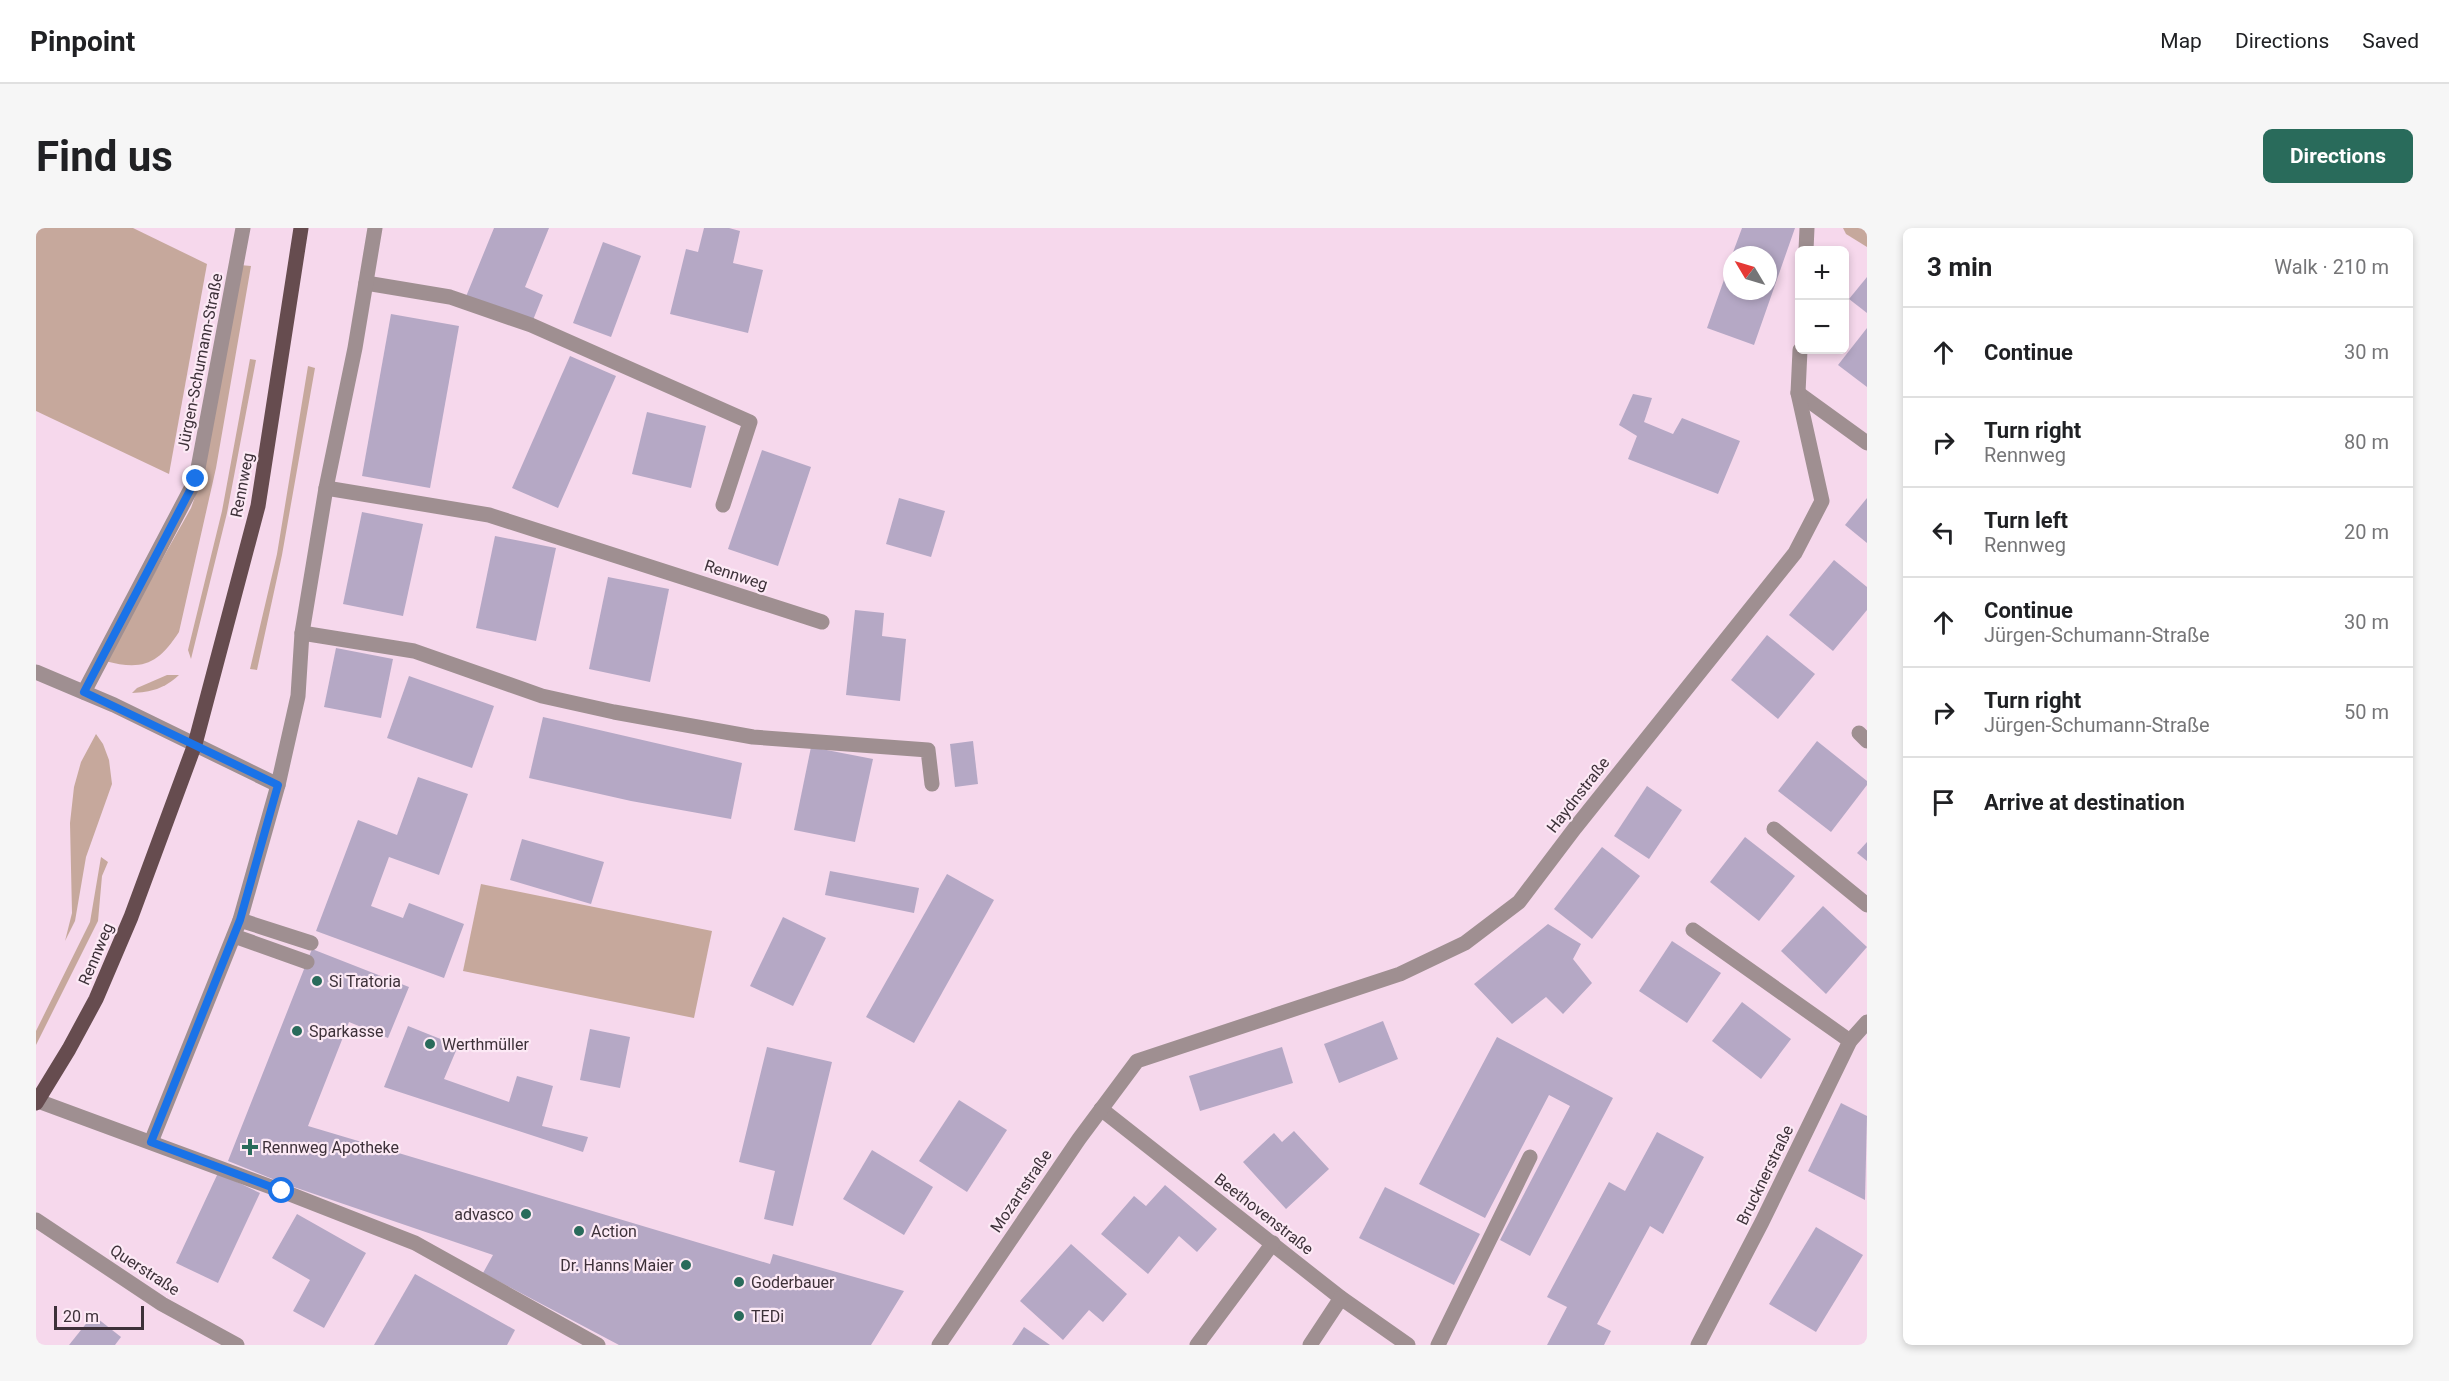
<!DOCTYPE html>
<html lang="en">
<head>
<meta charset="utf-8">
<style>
	body { margin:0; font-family:Roboto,sans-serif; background:#f6f6f6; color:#202124 }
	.controls { position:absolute; right:18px; top:18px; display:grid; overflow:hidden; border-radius:9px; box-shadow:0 3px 9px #0003 }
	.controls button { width:54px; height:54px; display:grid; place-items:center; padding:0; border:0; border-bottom:2px solid #e0e0e0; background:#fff; color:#202124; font:30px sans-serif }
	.compass { position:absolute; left:1687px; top:18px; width:54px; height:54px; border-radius:50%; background:#fff; box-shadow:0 3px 9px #0003; rotate:308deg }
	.scale { position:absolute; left:18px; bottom:15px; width:90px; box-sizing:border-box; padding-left:6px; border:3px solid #3d3139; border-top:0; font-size:16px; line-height:21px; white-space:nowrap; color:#3d3139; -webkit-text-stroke:4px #fce9f5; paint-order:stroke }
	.stop { position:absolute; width:18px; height:18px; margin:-14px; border:4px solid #1a73e8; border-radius:50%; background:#fff }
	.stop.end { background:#1a73e8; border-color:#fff; box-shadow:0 2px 6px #0008 }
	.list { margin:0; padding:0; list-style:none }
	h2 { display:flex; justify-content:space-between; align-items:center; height:78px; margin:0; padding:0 24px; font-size:26px }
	h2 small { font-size:20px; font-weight:400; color:#757577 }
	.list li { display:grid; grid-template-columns:39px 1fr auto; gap:18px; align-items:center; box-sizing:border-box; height:90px; padding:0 24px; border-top:2px solid #e0e0e0 }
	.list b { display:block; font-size:22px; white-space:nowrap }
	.list p { margin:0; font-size:20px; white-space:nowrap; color:#757577 }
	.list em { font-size:20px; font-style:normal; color:#757577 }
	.icon { flex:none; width:33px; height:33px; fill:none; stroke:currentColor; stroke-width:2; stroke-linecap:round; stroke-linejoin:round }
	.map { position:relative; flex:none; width:1831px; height:1117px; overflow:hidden; border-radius:9px }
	header { display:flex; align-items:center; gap:36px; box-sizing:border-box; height:84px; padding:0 30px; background:#fff; border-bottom:2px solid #e0e0e0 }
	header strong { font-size:28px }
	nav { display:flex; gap:33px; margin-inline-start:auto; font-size:21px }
	.intro { display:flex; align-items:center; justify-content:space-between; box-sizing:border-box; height:144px; padding:0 36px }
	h1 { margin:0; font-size:42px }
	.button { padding:15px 27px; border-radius:9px; background:#296b5b; color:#fff; font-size:21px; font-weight:700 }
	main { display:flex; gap:36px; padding:0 36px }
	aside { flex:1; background:#fff; border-radius:9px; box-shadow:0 3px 9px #0003 }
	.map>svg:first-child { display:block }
	.green { fill:#c6a89c }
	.building { fill:#b5a8c5 }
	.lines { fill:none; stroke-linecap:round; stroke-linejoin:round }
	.minor { stroke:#9f8f91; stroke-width:15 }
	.major { stroke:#664c4f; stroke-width:15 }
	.route { stroke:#1a73e8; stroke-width:8 }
	.poi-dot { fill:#296b5b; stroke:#fce9f5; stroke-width:2 }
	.labels { text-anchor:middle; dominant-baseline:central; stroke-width:4.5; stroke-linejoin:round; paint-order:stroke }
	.street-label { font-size:16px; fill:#3d3139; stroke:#fce9f5 }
	.poi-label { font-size:16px; fill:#3d3139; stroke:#fce9f5; text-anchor:start }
</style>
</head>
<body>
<header>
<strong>Pinpoint</strong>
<nav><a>Map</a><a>Directions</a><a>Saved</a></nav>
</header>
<div class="intro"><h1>Find us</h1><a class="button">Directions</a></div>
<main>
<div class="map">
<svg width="1831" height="1117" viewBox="0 0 1831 1117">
	<rect width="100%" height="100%" fill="#f6d8ec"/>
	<g class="green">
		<path d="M0 0H97L171 36 133 246 0 183Z"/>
		<path d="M1807 0H1831V19L1810 6Z"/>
		<path d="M204 37 215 38 180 240 143 404C122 436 107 443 69 433L155 280 169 240Z"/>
		<path d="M214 131 220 132 191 285 155 431 152 422 186 283Z"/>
		<path d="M272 138 279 140 246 327 221 442 214 441 241 326Z"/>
		<path d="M131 447H143C128 461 115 464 96 465L101 460Z"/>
		<path d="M60 506 67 516 73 532 76 556 50 629 39 693 29 713 36 685 34 595 38 559 45 534Z"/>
		<path d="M65 629 72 634 66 648 62 693 0 817V803L54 694Z"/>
		<path d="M445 656 676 703 658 790 427 743Z"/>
	</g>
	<g class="building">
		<path d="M458 0H513L489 59 507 67 495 97 429 71Z"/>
		<path d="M668 0H693L704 3 697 35 727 42 712 105 634 86 650 21 662 24Z"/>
		<path d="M1706 0H1759L1718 117 1671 100 1696 29V63H1732V27H1696Z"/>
		<path d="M567 14 605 28 575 109 537 95Z"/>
		<path d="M1831 49V85L1813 71Z"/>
		<path d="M355 86 423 98 394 260 326 248Z"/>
		<path d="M1831 100V159L1802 137Z"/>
		<path d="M534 128 580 148 522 280 476 260Z"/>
		<path d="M1597 166 1616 170 1608 194 1637 206 1646 190 1704 213 1682 266 1592 231 1601 208 1583 197Z"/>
		<path d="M611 184 670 198 655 260 596 246Z"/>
		<path d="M726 222 775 239 742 338 692 321Z"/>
		<path d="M863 270 909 283 895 329 850 316Z"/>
		<path d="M1831 270V315L1809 297Z"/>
		<path d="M326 284 387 296 367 388 307 376Z"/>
		<path d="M459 308 520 320 500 413 440 400Z"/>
		<path d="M1798 332 1831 359V382L1797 423 1753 387Z"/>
		<path d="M572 349 633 361 614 454 553 441Z"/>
		<path d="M819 382 848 385 846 408 870 411 864 473 810 467Z"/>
		<path d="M1731 407 1779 446 1742 491 1695 452Z"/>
		<path d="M300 420 357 431 345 490 288 479Z"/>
		<path d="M373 448 458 478 436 540 351 510Z"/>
		<path d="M507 489 706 535 695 591 595 573 493 550Z"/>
		<path d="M937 513 942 556 919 559 914 516Z"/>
		<path d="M1781 513 1831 553V557L1795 604 1742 563Z"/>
		<path d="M775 519 837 531 819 614 758 602Z"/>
		<path d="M382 549 432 566 403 647 353 629 335 678 367 690 373 675 428 696 408 750 280 703 322 592 361 607Z"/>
		<path d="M1611 558 1646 582 1613 631 1578 608Z"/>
		<path d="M1709 609 1759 648 1723 693 1674 654Z"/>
		<path d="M486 611 568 634 555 676 474 652Z"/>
		<path d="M1831 614V633L1821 625Z"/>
		<path d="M1566 619 1604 648 1556 711 1518 681Z"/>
		<path d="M794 643 883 660 878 685 789 667Z"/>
		<path d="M911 646 958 672 878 815 830 789Z"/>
		<path d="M1787 678 1831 719 1790 766 1745 723Z"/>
		<path d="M747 689 790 710 757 778 714 758Z"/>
		<path d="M1512 696 1545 716 1537 731 1556 755 1527 786 1510 769 1476 796 1438 756Z"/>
		<path d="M1636 713 1685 745 1651 795 1603 763Z"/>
		<path d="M276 721 373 759 352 810 313 794 272 898 734 1036 737 1026 868 1063 835 1117H583L447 1045 457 1027 249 956 192 933Z"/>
		<path d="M1706 774 1755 811 1725 851 1676 813Z"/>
		<path d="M1347 793 1362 831 1303 855 1288 816Z"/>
		<path d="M372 798 422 818 408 851 473 874 481 848 517 858 506 898 552 909 547 924 348 859Z"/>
		<path d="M554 801 594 809 584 860 544 852Z"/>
		<path d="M1461 809 1577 870 1494 1028 1464 1012 1534 878 1513 867 1449 990 1383 956Z"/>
		<path d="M731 819 796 834 757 998 728 991 739 943 703 934Z"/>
		<path d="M1246 819 1257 855 1164 883 1153 848Z"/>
		<path d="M923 872 971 902 931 964 883 933Z"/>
		<path d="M1805 875 1831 888 1829 972 1772 943Z"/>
		<path d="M1258 903 1293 941 1250 981 1207 934 1238 905 1246 914Z"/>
		<path d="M1621 904 1668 929 1627 1006 1614 998 1561 1096 1575 1103 1568 1117H1511L1531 1079 1511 1069 1573 954 1589 963Z"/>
		<path d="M836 922 897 959 868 1007 807 971Z"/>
		<path d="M182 945 224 965 182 1055 140 1035Z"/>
		<path d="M1129 957 1181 1001 1161 1024 1143 1008 1112 1046 1065 1006 1098 968 1110 978Z"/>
		<path d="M1349 959 1444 1006 1418 1057 1323 1010Z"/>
		<path d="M261 986 330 1025 288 1100 257 1083 274 1052 236 1030Z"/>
		<path d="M1780 999 1827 1027 1780 1104 1733 1076Z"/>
		<path d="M1035 1016 1091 1066 1067 1094 1053 1082 1027 1112 984 1073Z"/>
		<path d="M379 1046 479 1102 471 1117H338Z"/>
		<path d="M57 1087 85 1109 79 1117H33Z"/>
		<path d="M988 1099 1014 1117H976Z"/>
	</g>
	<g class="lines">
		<g class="minor">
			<path d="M1770 22 1771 0"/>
			<path d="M330 55 414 69 495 97 714 194 687 277"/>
			<path d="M1762 165 1831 215"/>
			<path d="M290 260 453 287 786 394"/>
			<path d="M266 405 378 423 506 468 578 484 717 509 892 522 896 556"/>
			<path d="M0 444 78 477 242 557"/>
			<path d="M48 464 160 251 207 0"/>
			<path d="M1823 505 1831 513"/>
			<path d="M1738 601 1831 677"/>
			<path d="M204 692 275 715"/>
			<path d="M1657 702 1814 813"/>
			<path d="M198 708 271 734"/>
			<path d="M2 873 246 963 379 1015 562 1117"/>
			<path d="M1065 881 1305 1070 1372 1117"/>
			<path d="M115 914 204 692 242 557 262 468 266 405 290 260 319 120 339 0"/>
			<path d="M0 992 126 1076 201 1117"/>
			<path d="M903 1117 1043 911 1101 833 1364 746 1429 715 1483 674 1539 600 1759 325 1786 273 1762 165 1764 122"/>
			<path d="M1161 1117 1237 1015"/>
			<path d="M1274 1117 1305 1070"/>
			<path d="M1402 1117 1494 929"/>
			<path d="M1662 1117 1726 994 1814 813 1831 794"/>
		</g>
		<path class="major" d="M0 875 33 821 60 771 95 689 159 516 222 278 265 0"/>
	</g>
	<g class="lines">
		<path class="route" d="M160 251 48 464 242 557 204 692 115 914 246 963"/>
	</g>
	<g class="poi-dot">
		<circle cx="281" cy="753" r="6"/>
		<circle cx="261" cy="803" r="6"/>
		<circle cx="394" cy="816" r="6"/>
		<path d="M211 910h6v6h6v6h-6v6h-6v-6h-6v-6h6z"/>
		<circle cx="490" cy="986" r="6"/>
		<circle cx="543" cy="1003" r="6"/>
		<circle cx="650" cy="1037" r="6"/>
		<circle cx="703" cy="1054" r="6"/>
		<circle cx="703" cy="1088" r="6"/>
	</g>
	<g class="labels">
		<g class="street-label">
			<text transform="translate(164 134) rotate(-79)">Jürgen-Schumann-Straße</text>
			<text transform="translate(206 257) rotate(-79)">Rennweg</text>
			<text transform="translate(700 347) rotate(18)">Rennweg</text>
			<text transform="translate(1542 567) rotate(-52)">Haydnstraße</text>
			<text transform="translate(60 726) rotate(-67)">Rennweg</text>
			<text transform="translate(1729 947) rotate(-64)">Brucknerstraße</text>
			<text transform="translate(985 963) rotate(-56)">Mozartstraße</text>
			<text transform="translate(1228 986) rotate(38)">Beethovenstraße</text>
			<text transform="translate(109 1042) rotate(33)">Querstraße</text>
		</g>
		<g class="poi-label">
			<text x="293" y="753">Si Tratoria</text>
			<text x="273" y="803">Sparkasse</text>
			<text x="406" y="816">Werthmüller</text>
			<text x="226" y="919">Rennweg Apotheke</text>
			<text x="478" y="986" text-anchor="end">advasco</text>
			<text x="555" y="1003">Action</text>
			<text x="638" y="1037" text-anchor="end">Dr. Hanns Maier</text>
			<text x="715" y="1054">Goderbauer</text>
			<text x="715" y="1088">TEDi</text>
		</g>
	</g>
</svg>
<div class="controls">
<button>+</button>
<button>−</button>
</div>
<svg class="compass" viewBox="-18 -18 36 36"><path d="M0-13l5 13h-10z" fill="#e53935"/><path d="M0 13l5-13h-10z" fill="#757577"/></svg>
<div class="scale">20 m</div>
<div class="stop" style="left:246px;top:963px"></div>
<div class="stop end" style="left:160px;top:251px"></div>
</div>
<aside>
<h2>3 min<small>Walk · 210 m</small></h2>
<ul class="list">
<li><svg class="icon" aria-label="ahead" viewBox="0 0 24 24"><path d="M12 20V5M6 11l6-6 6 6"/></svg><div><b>Continue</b></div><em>30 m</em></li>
<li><svg class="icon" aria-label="right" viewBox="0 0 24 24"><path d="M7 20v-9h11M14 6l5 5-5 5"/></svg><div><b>Turn right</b><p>Rennweg</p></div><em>80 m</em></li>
<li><svg class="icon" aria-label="left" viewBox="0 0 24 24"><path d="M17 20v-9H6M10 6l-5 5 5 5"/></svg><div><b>Turn left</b><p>Rennweg</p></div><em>20 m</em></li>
<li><svg class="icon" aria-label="ahead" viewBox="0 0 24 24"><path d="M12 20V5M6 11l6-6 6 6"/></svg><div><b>Continue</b><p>Jürgen-Schumann-Straße</p></div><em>30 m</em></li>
<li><svg class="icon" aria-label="right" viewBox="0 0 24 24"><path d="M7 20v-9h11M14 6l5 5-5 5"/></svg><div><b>Turn right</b><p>Jürgen-Schumann-Straße</p></div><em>50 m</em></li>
<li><svg class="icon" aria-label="arrive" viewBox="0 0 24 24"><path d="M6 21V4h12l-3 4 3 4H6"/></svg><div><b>Arrive at destination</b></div></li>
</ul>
</aside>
</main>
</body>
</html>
